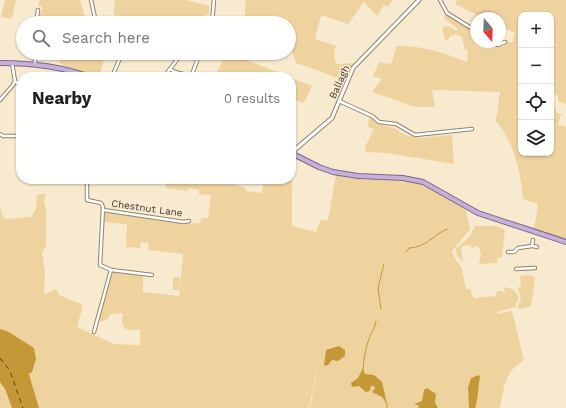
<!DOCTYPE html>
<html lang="en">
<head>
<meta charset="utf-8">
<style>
	body { margin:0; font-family:"Work Sans",sans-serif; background:#f6f6f6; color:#222 }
	.controls { position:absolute; right:12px; top:12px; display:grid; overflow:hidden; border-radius:8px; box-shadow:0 1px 3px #0004 }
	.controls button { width:36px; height:36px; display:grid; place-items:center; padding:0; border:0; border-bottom:1px solid #e0e0e0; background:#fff; color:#222; font:20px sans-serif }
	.compass { position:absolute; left:470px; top:12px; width:36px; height:36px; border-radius:50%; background:#fff; box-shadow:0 1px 3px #0004; rotate:161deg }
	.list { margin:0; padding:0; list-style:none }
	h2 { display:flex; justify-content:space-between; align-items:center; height:52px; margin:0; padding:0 16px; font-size:17px }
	h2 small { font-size:13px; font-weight:400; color:#767676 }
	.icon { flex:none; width:22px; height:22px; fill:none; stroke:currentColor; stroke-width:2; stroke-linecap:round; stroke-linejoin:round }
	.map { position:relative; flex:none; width:566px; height:408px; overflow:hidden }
	.search { position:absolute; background:#fff; box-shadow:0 1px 3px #0004; left:16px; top:16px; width:280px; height:44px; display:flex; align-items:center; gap:10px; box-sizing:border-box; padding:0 14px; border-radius:22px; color:#767676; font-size:15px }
	.panel { position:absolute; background:#fff; box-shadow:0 1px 3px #0004; left:16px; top:72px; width:280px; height:112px; border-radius:16px }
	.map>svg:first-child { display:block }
	.green { fill:#eed39f }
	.water { fill:#c49737 }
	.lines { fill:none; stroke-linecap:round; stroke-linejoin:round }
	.stream { stroke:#c49737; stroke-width:1 }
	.ferry { stroke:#56431c; stroke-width:1; stroke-dasharray:5 4; stroke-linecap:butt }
	.minor-casing { stroke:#91846c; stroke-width:4.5 }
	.tertiary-casing { stroke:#91846c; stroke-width:5 }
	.primary-casing { stroke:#7c648a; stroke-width:6 }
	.minor { stroke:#fff; stroke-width:2.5 }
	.tertiary { stroke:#fff; stroke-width:3 }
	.primary { stroke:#c5b0d7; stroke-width:4 }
	.labels { text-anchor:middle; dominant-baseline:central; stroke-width:3; stroke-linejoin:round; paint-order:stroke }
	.street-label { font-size:10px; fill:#3c362c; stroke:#f8eacf }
</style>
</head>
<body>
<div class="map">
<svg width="566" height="408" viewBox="0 0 566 408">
	<rect width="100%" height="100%" fill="#f8eacf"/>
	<g class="green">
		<path d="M5 0H16L12 19 1 17Z"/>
		<path d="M40 0H80L85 18 95 20 98 23 87 21 37 23 39 14 42 10V7L38 5Z"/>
		<path d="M115 0H186L209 6V14L191 23 176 18 172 23H123V16L114 15Z"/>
		<path d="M246 0H393L387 7 384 5 377 16 364 2 348 24 321 15 315 39 336 46 334 53 336 64 354 63 346 79 333 77 323 72 296 63 289 40V23H244Z"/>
		<path d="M457 0H566V104L558 101V96L553 94 554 89H551V15H521V153H551V104H552L551 107 556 109 555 112 561 114 558 125 566 127V239L534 230 538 204 523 199C521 173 513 139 495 120 499 110 498 102 500 92L432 90 435 107H416L372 92 382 79 373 76 379 62 391 64 397 46C424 46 442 52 467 62L468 50H465L462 37 455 34 453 36 451 35 447 41C443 37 442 31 443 27L448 26 456 31 458 29 444 19 445 15C457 17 476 29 476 42 486 42 494 47 504 46L507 41 512 43 515 33 500 26V18H483L455 4Z"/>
		<path d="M59 53H106L99 77 60 64Z"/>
		<path d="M226 53H250L249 61 290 77H215Z"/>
		<path d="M291 78 312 86 304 103 291 99Z"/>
		<path d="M369 117 377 124 395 128 405 135 418 138 452 135 454 164 387 153 365 152V147L374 129 368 127Z"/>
		<path d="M336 175 356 179 415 182 429 187 466 210 470 229 452 251 453 255 462 269 466 289H470L474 298 496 296 497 291H502L505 294 504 287 513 289 519 297 515 307 497 312V314L512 311 524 360C503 374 505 385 500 408H310L320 356 309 408H39L29 373C36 365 36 359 34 348L9 332 0 329V207L4 219 31 217 36 209 37 195 46 193 44 201 46 209V246L42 253 45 271 44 294 56 289 59 295 83 305 77 327 114 344 140 345V330H129L124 328 122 322 123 313 110 314 107 320 98 322 113 272 143 275V292L179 296 180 290H173V277H180V289L183 254 148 250 149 243 141 242 140 248 126 247 127 224 103 222 104 212 184 224 199 223 202 218H208L211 195 199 194V190L188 188 187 191 166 188 165 179H239L236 185 245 188 246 191 262 193 264 179H281L292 181V226L316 232 321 220H328Z"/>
		<path d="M475 226H496L505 230 502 257 497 258V263L479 264 481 254 478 245 472 248 470 245 463 246 461 248 463 262 457 256 456 249 470 236Z"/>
		<path d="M529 275 535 278 531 307 519 309 518 306 521 299 518 288 521 285 520 276Z"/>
		<path d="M0 382 5 389 12 408H0Z"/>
	</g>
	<g class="water">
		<path d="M0 329 9 332 34 348 36 359 32 372 29 374 39 408H12L5 389 0 382Z"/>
		<path d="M339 346 345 350V356L338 361 332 360 328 365 324 366 326 350Z"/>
		<path d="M363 368 365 374 374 375 382 382 387 404 382 397 372 392 375 388 374 386H371L370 391 366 392 359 386 352 387 351 383 358 378Z"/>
		<path d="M479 375 480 377C478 386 478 401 475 408H469L468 388 471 378Z"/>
		<path d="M427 388 436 394 435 403 438 408H419L418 405 414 404 422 401 424 390Z"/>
	</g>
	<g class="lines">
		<g class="stream">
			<path d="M406 252 409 248C425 248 433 235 447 229"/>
			<path d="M381 309 378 288 384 264"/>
			<path d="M363 369C364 359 365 349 369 339 372 331 374 331 376 321"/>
			<path d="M387 403V408"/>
		</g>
		<path class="ferry" d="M0 358 10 371 23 408"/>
		<defs>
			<g id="minor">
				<path d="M91 0 95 18 101 23"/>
				<path d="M440 0 447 13 471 28 476 34"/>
				<path d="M36 23 38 10"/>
				<path d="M212 23 214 0"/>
				<path d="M489 42 498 45 505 42"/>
				<path d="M35 64V53"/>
				<path d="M170 69 175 72 191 76"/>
				<path d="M112 77 122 53"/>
				<path d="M164 77 182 53"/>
				<path d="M191 77 197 61"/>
				<path d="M15 81 21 86"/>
				<path d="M0 100 13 85 15 81 12 63"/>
				<path d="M339 101 372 116 379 122 396 124 415 135 472 129"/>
				<path d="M0 134 3 136H21"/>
				<path d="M87 179V200L101 203 103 207 100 265 111 270 94 332"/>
				<path d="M103 210 184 222 189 221"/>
				<path d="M533 246 537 247"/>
				<path d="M508 252H514L518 248 532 246 533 240"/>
				<path d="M516 269 535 268"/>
				<path d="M111 270 152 275"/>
			</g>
			<path id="tertiary" d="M291 153 332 118 353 68 419 0"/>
			<g id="primary">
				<path d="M0 63C31 63 61 66 90 77"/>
				<path d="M291 153 319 167 333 172 358 176 403 178 423 182 478 213 566 242"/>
			</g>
		</defs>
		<use href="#minor" class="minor-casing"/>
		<use href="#tertiary" class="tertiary-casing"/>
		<use href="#primary" class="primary-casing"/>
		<use href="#minor" class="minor"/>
		<use href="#tertiary" class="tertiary"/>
		<use href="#primary" class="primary"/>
	</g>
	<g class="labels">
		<g class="street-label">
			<text transform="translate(339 82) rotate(-66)">Ballagh</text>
			<text transform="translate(147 208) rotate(8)">Chestnut Lane</text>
		</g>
	</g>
</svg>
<div class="controls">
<button>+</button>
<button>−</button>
<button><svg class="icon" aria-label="locate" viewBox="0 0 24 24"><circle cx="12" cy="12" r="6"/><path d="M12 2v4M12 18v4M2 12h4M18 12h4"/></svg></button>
<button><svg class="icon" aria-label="layers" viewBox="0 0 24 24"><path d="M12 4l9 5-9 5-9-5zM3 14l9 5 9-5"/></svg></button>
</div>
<svg class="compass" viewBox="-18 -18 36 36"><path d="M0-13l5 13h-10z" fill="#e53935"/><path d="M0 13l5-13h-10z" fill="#767676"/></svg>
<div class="search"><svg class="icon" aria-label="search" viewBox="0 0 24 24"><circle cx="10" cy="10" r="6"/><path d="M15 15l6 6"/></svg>Search here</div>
<section class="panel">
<h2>Nearby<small>0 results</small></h2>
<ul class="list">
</ul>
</section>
</div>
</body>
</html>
